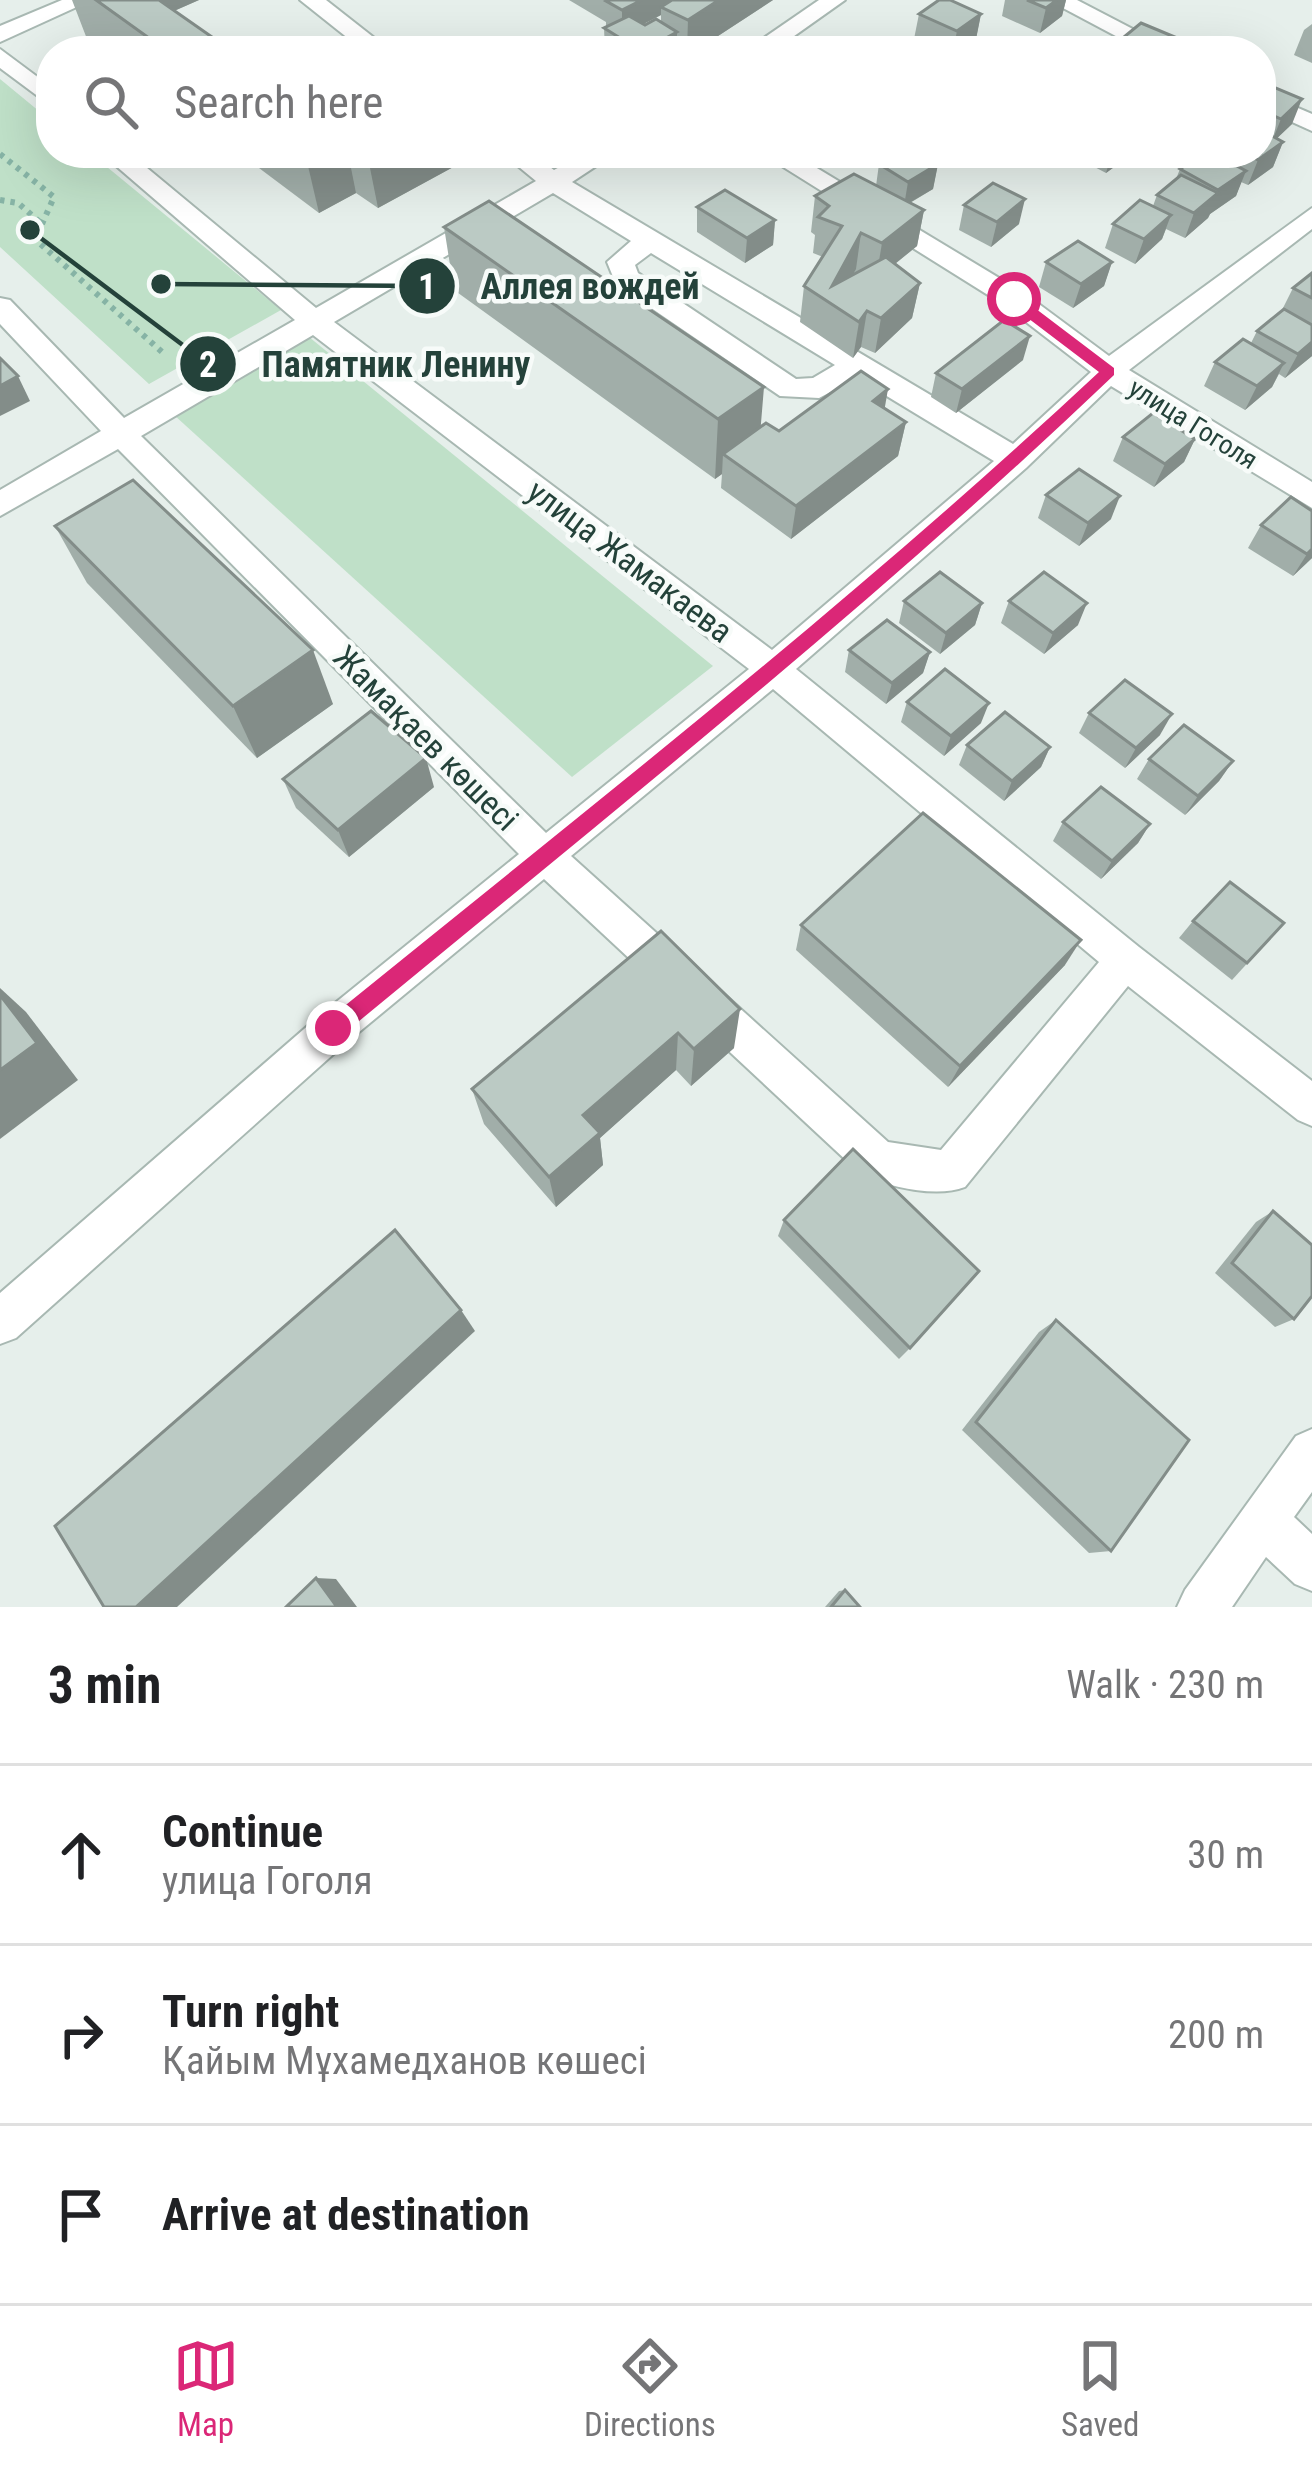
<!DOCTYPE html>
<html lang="en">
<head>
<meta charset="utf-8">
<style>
	body { margin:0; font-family:"Roboto Condensed",sans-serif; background:#f6f6f6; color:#202124 }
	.stop { position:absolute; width:36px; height:36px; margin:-27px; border:9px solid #db2777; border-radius:50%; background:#fff }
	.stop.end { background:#db2777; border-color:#fff; box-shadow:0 3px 12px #0008 }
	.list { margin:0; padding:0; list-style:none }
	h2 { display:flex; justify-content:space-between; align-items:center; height:156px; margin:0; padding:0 48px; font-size:51px }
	h2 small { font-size:39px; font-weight:400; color:#757577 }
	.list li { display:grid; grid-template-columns:78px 1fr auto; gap:36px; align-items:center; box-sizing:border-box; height:180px; padding:0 48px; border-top:3px solid #e0e0e0 }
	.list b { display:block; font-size:45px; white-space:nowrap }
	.list p { margin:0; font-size:39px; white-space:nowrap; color:#757577 }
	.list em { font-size:39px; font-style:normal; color:#757577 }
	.icon { flex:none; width:66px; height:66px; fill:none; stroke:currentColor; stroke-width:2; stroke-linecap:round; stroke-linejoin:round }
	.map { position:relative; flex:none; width:1312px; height:1607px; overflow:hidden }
	.search { position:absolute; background:#fff; box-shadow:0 12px 48px #0002; left:36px; right:36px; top:36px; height:132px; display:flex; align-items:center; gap:30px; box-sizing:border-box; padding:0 42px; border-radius:48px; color:#757577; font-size:45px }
	.sheet { height:696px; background:#fff }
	nav { display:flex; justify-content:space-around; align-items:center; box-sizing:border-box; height:168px; border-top:3px solid #e0e0e0; background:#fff; font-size:33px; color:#757577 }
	nav a { display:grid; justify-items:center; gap:6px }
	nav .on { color:#db2777 }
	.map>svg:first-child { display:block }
	.green { fill:#bfe0c8 }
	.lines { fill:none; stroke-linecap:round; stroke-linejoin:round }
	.minor-casing { stroke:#a8b8b2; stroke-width:4 }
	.path { stroke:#86b3a5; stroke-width:6; stroke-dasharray:4.5 6; stroke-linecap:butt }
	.minor { fill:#fff; fill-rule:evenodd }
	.wall { fill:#a1aea9; fill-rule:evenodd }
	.shaded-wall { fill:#838d89 }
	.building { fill:#bbcac4; stroke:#838d89; stroke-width:3 }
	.route { fill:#db2777 }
	.labels { text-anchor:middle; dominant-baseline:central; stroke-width:9; stroke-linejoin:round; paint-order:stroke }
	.far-street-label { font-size:27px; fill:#24423a; stroke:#f7fbf9 }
	.street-label { font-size:33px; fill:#24423a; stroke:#f7fbf9 }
	.leader { fill:none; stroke:#24423a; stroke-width:4.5 }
	.callout-dot { fill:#24423a; stroke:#f7fbf9; stroke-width:4.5 }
	.mark-label { font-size:36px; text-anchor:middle; font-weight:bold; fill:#fff }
	.callout-label { font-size:36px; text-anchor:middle; font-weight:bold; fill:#24423a; stroke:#f7fbf9; stroke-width:9; stroke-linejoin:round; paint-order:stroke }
</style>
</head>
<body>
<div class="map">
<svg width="1312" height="1607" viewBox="0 0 1312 1607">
	<rect width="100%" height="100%" fill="#e6efeb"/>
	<g class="green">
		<path d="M0 79 51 121V153H90L281 310 149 384 0 247Z"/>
		<path d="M298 328 713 666 572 777 163 405Z"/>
	</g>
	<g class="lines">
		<defs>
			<g id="minor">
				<path d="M62 0H92L0 42V26Z"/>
				<path d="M300 0H326L391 51H364Z"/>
				<path d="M819 0H845L773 51H745Z"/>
				<path d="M1048 0H1077L1175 51H1144Z"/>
				<path d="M0 49 51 87V106L0 68Z"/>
				<path d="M1261 92 1312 114V131L1261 108Z"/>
				<path d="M101 153H129L316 308 536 181 502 153H531L554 170 585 153H616L572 182 1013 444 1091 372 1004 305 761 153H792L1024 293 1109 356 1312 208V229L1129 370 1312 482V508L1111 386 1026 468 796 669 1139 947 1312 1081V1126L1298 1120 1128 986 965 1187C937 1198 891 1187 863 1176L544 879 347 1042 16 1338 0 1344V1293L319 1016 519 854 118 449 0 516V490L101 431 0 324V298L10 300 124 418 295 320ZM553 193 631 241 607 262 616 284 780 396 819 398 857 378 994 461 772 650 334 322ZM651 253 835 365 813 378 796 379 638 273 635 265ZM313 335 749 669 546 833 141 436ZM773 689 1099 962 941 1150 888 1142 571 856Z"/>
				<path d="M1312 1429V1492L1294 1517 1312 1534V1591L1295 1584 1266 1557 1232 1607H1177L1185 1590 1296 1436Z"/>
			</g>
		</defs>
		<use href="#minor" class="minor-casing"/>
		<g class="path">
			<path d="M0 154 54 197 42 224"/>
			<path d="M0 200 18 203 42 224 36 240 162 352"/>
		</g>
		<use href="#minor" class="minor"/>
	</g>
	<g class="wall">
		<path d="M72 0H199L174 11 232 51H102L87 39Z"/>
		<path d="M569 0H773L695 51H605L604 28 606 26V22ZM661 15V22L643 24Z"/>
		<path d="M1005 0H1066L1062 16 1040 33 1002 16Z"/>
		<path d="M919 14H981L976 39 959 51H941L914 39Z"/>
		<path d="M1312 24V63L1294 55 1304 30Z"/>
		<path d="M1119 41 1179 51H1116Z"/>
		<path d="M1261 82 1292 124 1277 138 1283 142 1273 167 1248 185 1241 182 1236 196 1210 214 1208 218 1185 238 1166 229 1162 239 1135 264 1105 248 1113 224 1153 206 1157 195 1176 179 1180 169 1220 157 1222 153H1261Z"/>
		<path d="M239 153H479L378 208 356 193 319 213Z"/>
		<path d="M671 153H700L683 162Z"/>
		<path d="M1068 153H1133L1106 173Z"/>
		<path d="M879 164H938L933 189 910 203 924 210 917 246 895 264 920 283 912 318 875 353 861 347 853 358 800 322 804 286 823 257 813 253 815 235 811 232 815 196 876 186Z"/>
		<path d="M964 205 1019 224 991 247 959 230Z"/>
		<path d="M697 207 775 220 773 245 745 263 697 232Z"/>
		<path d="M444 227 760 427 779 431 885 408 906 422 898 456 791 539 721 488 722 474 715 479 454 290Z"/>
		<path d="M1046 262H1112L1104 286 1073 308 1039 287Z"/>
		<path d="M1312 273V356L1285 378 1279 374 1272 387 1245 410 1204 386 1215 362 1251 343 1257 331 1282 310 1293 288Z"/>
		<path d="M1023 360 956 413 931 397 936 373Z"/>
		<path d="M1123 437 1195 439 1184 462 1154 487 1113 461Z"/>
		<path d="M1046 495 1111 519 1079 546 1038 518Z"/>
		<path d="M1261 525 1312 558 1293 576 1248 548Z"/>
		<path d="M55 526 333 704 257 758 87 583Z"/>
		<path d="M904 601 982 603 975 625 940 654 899 623Z"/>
		<path d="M1009 601 1078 625 1044 654 1001 623Z"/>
		<path d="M849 650 930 652 923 673 886 704 845 672Z"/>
		<path d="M907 702 981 723 944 756 901 722Z"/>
		<path d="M1089 713 1160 735 1125 768 1079 733Z"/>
		<path d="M967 745 1050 747 1041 767 1004 801 959 765Z"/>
		<path d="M1149 759 1233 761 1219 781 1185 815 1137 779Z"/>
		<path d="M283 779 434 787 349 857 296 808Z"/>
		<path d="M1063 822 1150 824 1138 843 1101 879 1053 841Z"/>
		<path d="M1193 921 1284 923 1232 980 1179 938Z"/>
		<path d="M801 925 1065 965 948 1087 796 950Z"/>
		<path d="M661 931 734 1048 691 1086 676 1070 600 1138 603 1165 556 1207 484 1124 472 1089Z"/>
		<path d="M1273 1211 1294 1319 1275 1327 1215 1273 1256 1222Z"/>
		<path d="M784 1220 910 1348 899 1359 778 1236Z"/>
		<path d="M1056 1320 1111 1551 1089 1553 962 1430 1039 1332Z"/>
		<path d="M845 1590 860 1607H825L839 1591Z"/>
	</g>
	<g class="shaded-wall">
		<path d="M122 0H199L135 28Z"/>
		<path d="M607 0H689L661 7V15L622 35V10Z"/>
		<path d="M719 0H773L695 51H687L688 20Z"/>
		<path d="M1057 0H1066L1062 16 1040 33 1046 8Z"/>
		<path d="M981 14 976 39 959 51H953L957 31Z"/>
		<path d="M677 32V51H642Z"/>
		<path d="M1302 99 1292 124 1271 144 1281 119Z"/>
		<path d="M1283 142 1273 167 1248 185 1258 160Z"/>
		<path d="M305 153H348L356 193 319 213Z"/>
		<path d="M367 153H479L378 208Z"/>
		<path d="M683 153H700L683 162Z"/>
		<path d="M1112 153H1133L1106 173Z"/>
		<path d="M938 164 933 189 904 206 908 182Z"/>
		<path d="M1246 171 1236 196 1210 214 1208 218 1185 238 1194 213 1217 195 1218 190Z"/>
		<path d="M1025 199 1019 224 991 247 997 222Z"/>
		<path d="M924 210 917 246 876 279 882 243Z"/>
		<path d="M1171 215 1162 239 1135 264 1144 239Z"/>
		<path d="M775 220 773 245 745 263 747 238Z"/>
		<path d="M861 233 856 269 835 307 832 286Z"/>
		<path d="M1112 262 1104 286 1073 308 1081 284Z"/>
		<path d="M920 283 912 318 875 353 881 318Z"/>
		<path d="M867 311 861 347 853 358 859 322Z"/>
		<path d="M1030 336 1023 360 956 413 962 389Z"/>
		<path d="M1312 342V356L1285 378 1298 354Z"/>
		<path d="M1284 363 1272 387 1245 410 1257 386Z"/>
		<path d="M18 376 30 401 0 416V386Z"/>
		<path d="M764 387 759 447 723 454 722 474 715 479 718 419Z"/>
		<path d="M888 389 882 424 873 401Z"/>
		<path d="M906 422 898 456 791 539 796 506Z"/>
		<path d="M1195 439 1184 462 1154 487 1165 464Z"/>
		<path d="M1120 496 1111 519 1079 546 1088 523Z"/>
		<path d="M1312 549V558L1293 576 1307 554Z"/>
		<path d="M982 603 975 625 940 654 946 633Z"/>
		<path d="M1087 603 1078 625 1044 654 1053 633Z"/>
		<path d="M313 650 333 704 257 758 233 706Z"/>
		<path d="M930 652 923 673 886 704 892 683Z"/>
		<path d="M989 703 981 723 944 756 951 736Z"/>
		<path d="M1172 714 1160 735 1125 768 1136 748Z"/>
		<path d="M1050 747 1041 767 1004 801 1012 781Z"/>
		<path d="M426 758 434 787 349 857 338 830Z"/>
		<path d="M1233 761 1219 781 1185 815 1198 796Z"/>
		<path d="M1150 824 1138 843 1101 879 1112 861Z"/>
		<path d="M1081 940 1065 965 948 1087 960 1066Z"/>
		<path d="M0 988 26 1012 78 1080 0 1139Z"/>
		<path d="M740 1009 734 1048 691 1086 694 1049Z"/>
		<path d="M678 1033 676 1070 600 1138 603 1165 556 1207 549 1177 583 1115Z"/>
		<path d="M461 1310 475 1331 177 1607H136Z"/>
		<path d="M316 1578 336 1579 357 1607H337Z"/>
	</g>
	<g class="building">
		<path d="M96 0H159L232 51H167Z"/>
		<path d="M608 0H642L622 10 606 1Z"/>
		<path d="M672 0H719L688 20 661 7Z"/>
		<path d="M939 0H950L981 14 957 31 919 14Z"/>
		<path d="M1027 0H1057L1046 8Z"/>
		<path d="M629 16 645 25 656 19 677 32 642 51H605L625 41 604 28Z"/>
		<path d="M1141 23 1182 40 1169 51H1143L1119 41Z"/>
		<path d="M1261 82 1302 99 1281 119 1261 110Z"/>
		<path d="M1261 130 1283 142 1258 160 1245 153H1261Z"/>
		<path d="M898 153H920L938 164 908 182 879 164Z"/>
		<path d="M1204 153H1213L1246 171 1218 190 1180 169Z"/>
		<path d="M854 174 924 210 882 243 861 233 832 286 886 257 920 283 881 318 867 311 859 322 804 286 842 226 818 217 829 206 815 196Z"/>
		<path d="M1181 175 1218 193 1194 213 1157 195Z"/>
		<path d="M993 183 1025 199 997 222 964 205Z"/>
		<path d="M725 190 775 220 747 238 697 207Z"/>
		<path d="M1140 200 1171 215 1144 239 1113 224Z"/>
		<path d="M489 201 764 387 718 419 444 227Z"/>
		<path d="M1078 241 1112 262 1081 284 1046 262Z"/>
		<path d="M1312 273V298L1293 288Z"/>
		<path d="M1284 309 1312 325V342L1298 354 1257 331Z"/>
		<path d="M1004 320 1030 336 962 389 936 373Z"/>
		<path d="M1243 339 1284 363 1257 386 1215 362Z"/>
		<path d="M0 358 18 376 0 386Z"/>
		<path d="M861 371 888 389 873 401 906 422 796 506 723 454 766 423 779 431Z"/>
		<path d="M1153 413 1195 439 1165 464 1123 437Z"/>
		<path d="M1079 469 1120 496 1088 523 1046 495Z"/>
		<path d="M133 480 313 650 233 706 55 526Z"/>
		<path d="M1291 497 1312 511V549L1307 554 1261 525Z"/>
		<path d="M940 572 982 603 946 633 904 601Z"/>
		<path d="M1044 572 1087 603 1053 633 1009 601Z"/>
		<path d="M887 620 930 652 892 683 849 650Z"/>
		<path d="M945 669 989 703 951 736 907 702Z"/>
		<path d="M1125 680 1172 714 1136 748 1089 713Z"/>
		<path d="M371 711 426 758 338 830 283 779Z"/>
		<path d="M1005 712 1050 747 1012 781 967 745Z"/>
		<path d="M1184 725 1233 761 1198 796 1149 759Z"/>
		<path d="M1101 787 1150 824 1112 861 1063 822Z"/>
		<path d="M923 813 1081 940 960 1066 801 925Z"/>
		<path d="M1230 882 1284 923 1247 963 1193 921Z"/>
		<path d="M661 931 740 1009 694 1049 678 1033 583 1115 600 1133 549 1177 472 1089Z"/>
		<path d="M0 995 37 1043 0 1070Z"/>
		<path d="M853 1149 979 1271 910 1348 784 1220Z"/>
		<path d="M1273 1211 1312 1245V1296L1294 1319 1232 1263Z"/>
		<path d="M395 1230 461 1310 136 1607H104L55 1526Z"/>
		<path d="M1056 1320 1189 1440 1111 1551 976 1422Z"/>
		<path d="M316 1578 337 1607H286Z"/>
		<path d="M845 1590 860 1607H831Z"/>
	</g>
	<path class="route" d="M1008 296H1019L1114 368V375C869 609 602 820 341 1036H326V1021C587 809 853 602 1099 372L1008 303Z"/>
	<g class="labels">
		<g class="far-street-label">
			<text transform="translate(1193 424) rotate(32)">улица Гоголя</text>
		</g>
		<g class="street-label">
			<text transform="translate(630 561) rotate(37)">улица Жамакаева</text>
			<text transform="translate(426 738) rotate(45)">Жамақаев көшесі</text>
		</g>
	</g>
	<path class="leader" d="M161 284L427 286M30 230L208 364"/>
	<g class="callout-dot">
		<circle cx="161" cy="284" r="12"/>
		<circle cx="30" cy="230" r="12"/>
		<circle cx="427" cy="286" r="30"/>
		<circle cx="208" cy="364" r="30"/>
	</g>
	<g class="mark-label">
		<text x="427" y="299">1</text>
		<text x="208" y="377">2</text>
	</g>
	<g class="callout-label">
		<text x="590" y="299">Аллея вождей</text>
		<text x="396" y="377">Памятник Ленину</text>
	</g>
</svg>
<div class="stop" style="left:1014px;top:299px"></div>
<div class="stop end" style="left:333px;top:1028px"></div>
<div class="search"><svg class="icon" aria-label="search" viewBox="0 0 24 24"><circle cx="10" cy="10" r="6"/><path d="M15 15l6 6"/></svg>Search here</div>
</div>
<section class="sheet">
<h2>3 min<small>Walk · 230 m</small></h2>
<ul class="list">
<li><svg class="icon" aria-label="ahead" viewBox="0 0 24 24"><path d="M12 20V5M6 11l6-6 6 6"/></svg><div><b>Continue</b><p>улица Гоголя</p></div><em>30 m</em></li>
<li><svg class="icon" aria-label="right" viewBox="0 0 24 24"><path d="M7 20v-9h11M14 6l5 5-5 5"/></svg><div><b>Turn right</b><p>Қайым Мұхамедханов көшесі</p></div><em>200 m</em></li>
<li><svg class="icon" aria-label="arrive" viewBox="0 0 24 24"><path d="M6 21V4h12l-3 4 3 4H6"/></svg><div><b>Arrive at destination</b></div></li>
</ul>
</section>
<nav>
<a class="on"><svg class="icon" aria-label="map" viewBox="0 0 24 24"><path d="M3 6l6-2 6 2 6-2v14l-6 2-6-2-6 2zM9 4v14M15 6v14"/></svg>Map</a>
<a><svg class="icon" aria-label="directions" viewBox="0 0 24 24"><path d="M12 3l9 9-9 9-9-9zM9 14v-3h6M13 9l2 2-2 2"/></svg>Directions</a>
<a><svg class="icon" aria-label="saved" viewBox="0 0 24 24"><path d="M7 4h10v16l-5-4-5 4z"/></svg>Saved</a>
</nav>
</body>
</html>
